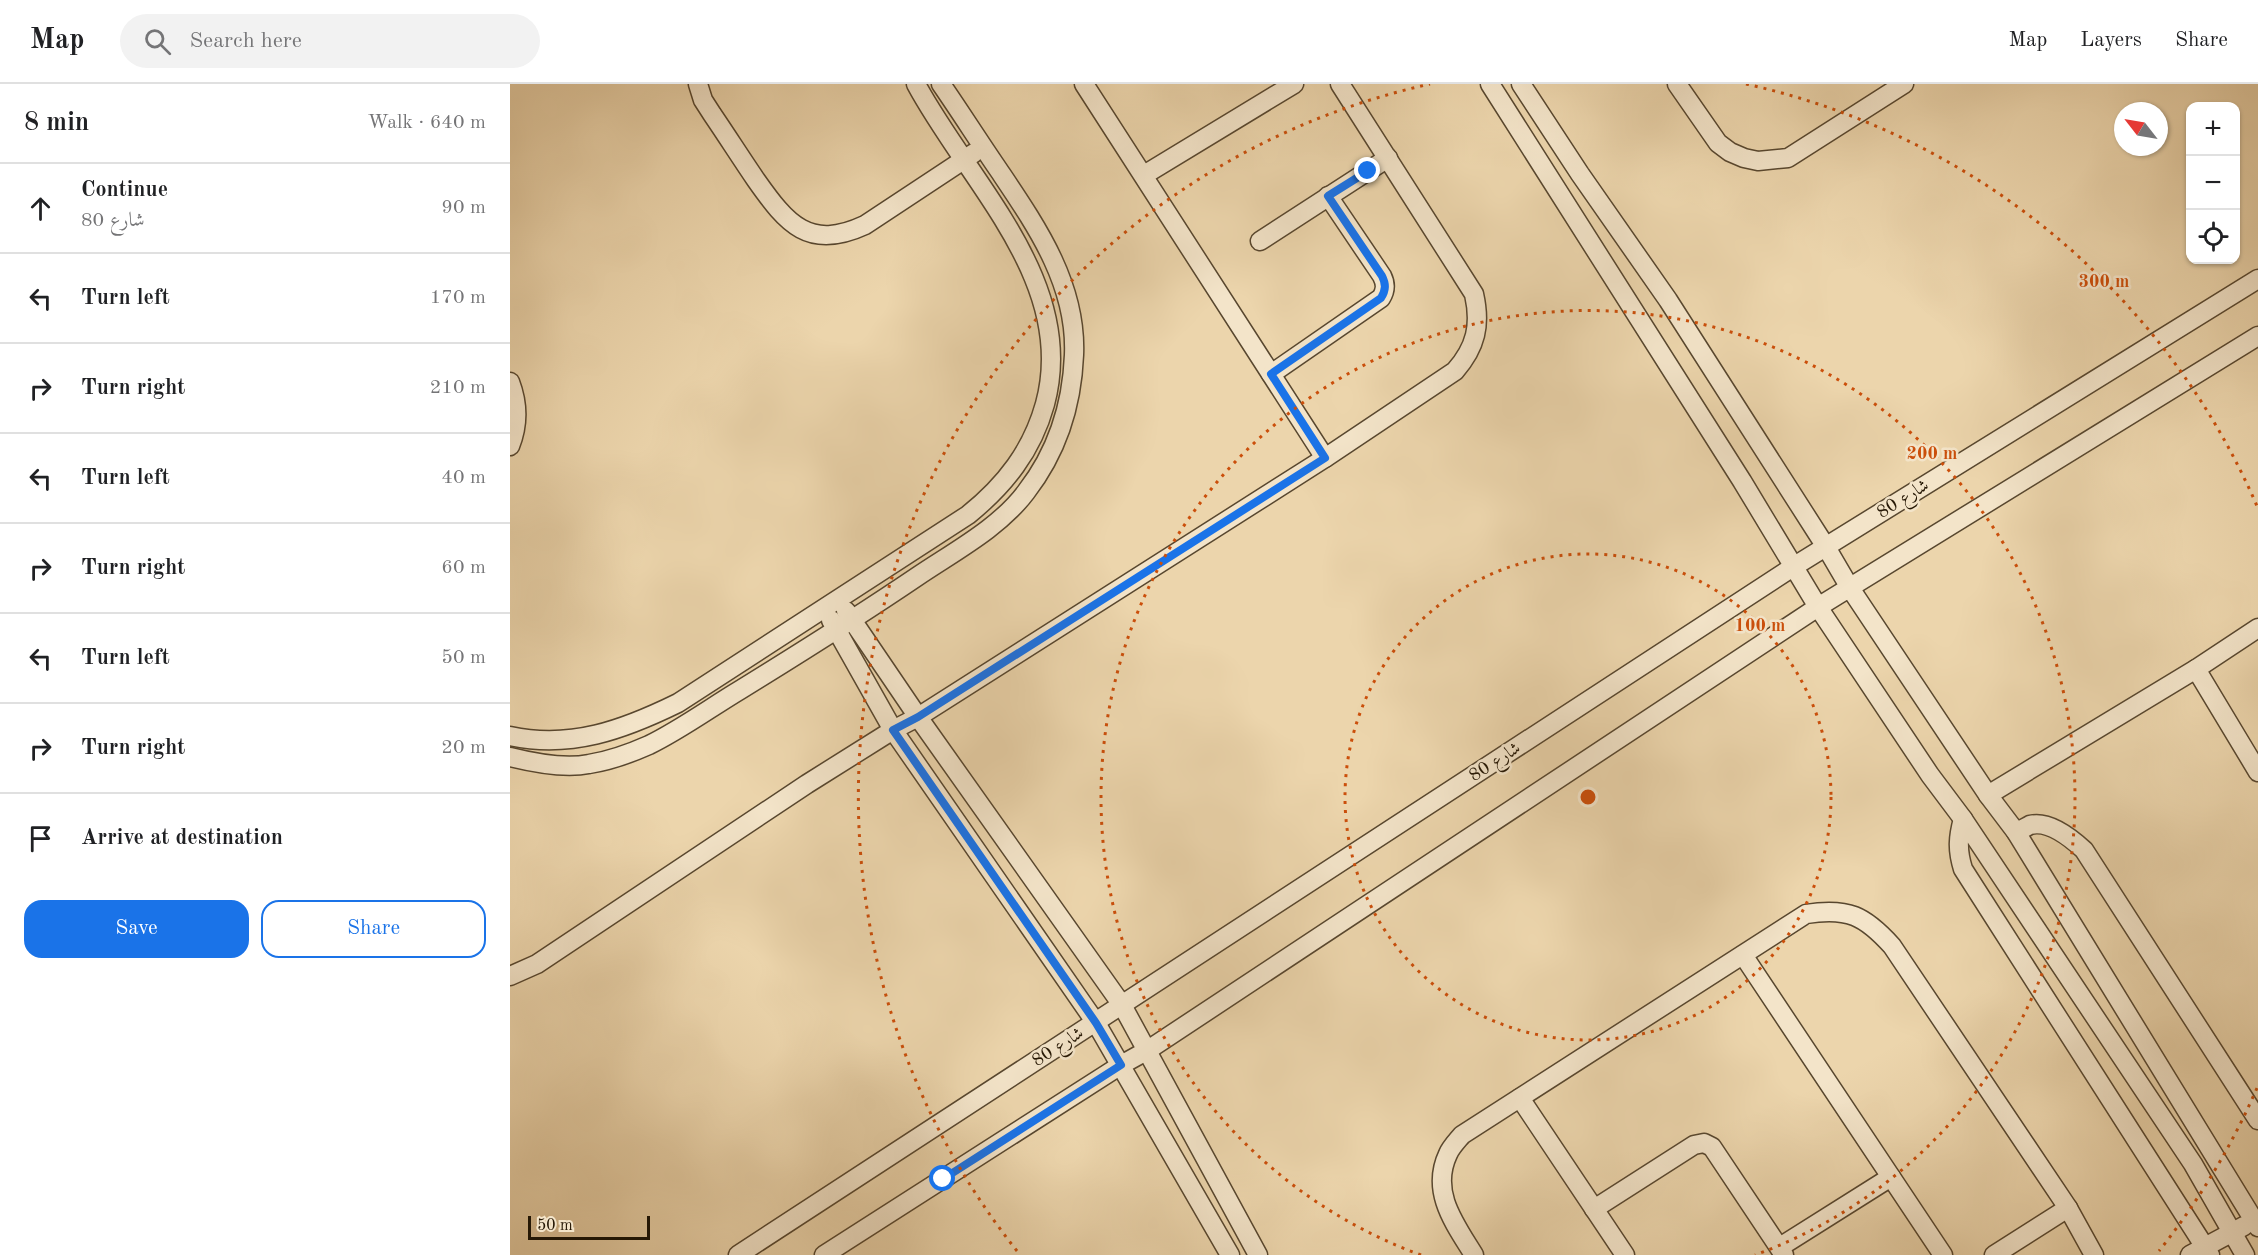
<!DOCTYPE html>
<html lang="en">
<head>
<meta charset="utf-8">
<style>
	body { margin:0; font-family:"Old Standard TT",Amiri,serif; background:#f2f2f2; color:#202124 }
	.controls { position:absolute; right:18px; top:18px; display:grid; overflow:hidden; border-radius:12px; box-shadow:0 2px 4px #0004 }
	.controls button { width:54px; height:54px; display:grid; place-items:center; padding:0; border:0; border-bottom:2px solid #e0e0e0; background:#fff; color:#202124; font:30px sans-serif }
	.compass { position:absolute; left:1604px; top:18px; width:54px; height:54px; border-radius:50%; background:#fff; box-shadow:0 2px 4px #0004; rotate:301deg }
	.scale { position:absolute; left:18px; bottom:15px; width:122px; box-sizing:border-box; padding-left:6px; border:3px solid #261805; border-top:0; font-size:16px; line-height:21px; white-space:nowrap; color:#261805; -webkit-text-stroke:4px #f3e4c9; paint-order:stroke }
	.stop { position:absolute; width:18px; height:18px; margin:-14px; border:4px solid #1a73e8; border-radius:50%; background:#fff }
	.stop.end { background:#1a73e8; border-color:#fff; box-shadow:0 2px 6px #0008 }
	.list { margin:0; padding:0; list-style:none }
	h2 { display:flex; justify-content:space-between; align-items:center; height:78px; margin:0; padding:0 24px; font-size:26px }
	h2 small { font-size:20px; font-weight:400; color:#757577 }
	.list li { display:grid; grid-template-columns:39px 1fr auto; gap:18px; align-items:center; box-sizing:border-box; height:90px; padding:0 24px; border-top:2px solid #e0e0e0 }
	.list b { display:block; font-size:22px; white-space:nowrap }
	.list p { margin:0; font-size:20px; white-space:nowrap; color:#757577 }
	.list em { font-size:20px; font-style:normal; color:#757577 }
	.actions { display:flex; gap:12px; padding:18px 24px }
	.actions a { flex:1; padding:14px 0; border:2px solid #1a73e8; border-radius:18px; text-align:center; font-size:21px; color:#1a73e8 }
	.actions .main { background:#1a73e8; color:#fff }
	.icon { flex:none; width:33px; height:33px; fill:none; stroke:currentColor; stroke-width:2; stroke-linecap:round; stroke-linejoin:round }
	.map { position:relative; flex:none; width:1748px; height:1171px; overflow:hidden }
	header { display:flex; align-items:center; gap:36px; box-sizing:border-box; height:84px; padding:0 30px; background:#fff; border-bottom:2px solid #e0e0e0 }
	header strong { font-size:28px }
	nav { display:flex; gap:33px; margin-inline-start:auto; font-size:21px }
	.search { width:420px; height:54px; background:#f2f2f2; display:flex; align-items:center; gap:15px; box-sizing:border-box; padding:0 21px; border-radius:33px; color:#757577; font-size:22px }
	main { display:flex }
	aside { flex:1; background:#fff }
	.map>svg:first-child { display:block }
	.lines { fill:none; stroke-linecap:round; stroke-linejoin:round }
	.minor-casing { stroke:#58472f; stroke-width:21 }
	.minor { stroke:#f3e4c9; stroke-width:18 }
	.route { stroke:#1a73e8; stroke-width:8 }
	.ring { fill:none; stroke:#cb4f0b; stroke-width:3; stroke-dasharray:3 6 }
	.labels { text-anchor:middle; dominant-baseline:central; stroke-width:5; stroke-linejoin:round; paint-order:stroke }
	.street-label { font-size:18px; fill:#261805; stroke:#f3e4c9 }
	.centre { fill:#cb4f0b; stroke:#f3e4c9; stroke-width:3 }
	.ring-label { font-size:18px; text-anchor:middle; font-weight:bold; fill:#cb4f0b; stroke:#f3e4c9; stroke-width:5; stroke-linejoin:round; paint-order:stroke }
</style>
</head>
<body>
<header>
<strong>Map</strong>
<div class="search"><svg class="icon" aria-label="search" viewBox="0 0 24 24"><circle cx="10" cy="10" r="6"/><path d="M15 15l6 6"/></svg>Search here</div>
<nav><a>Map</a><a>Layers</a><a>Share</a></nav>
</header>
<main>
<aside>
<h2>8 min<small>Walk · 640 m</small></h2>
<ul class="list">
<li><svg class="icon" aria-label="ahead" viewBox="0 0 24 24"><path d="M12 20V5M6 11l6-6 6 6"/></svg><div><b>Continue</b><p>شارع 80</p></div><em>90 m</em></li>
<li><svg class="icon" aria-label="left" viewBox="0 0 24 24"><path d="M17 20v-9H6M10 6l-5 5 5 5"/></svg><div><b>Turn left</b></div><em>170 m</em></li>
<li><svg class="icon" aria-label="right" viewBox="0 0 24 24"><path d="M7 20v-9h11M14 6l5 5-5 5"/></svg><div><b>Turn right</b></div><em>210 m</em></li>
<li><svg class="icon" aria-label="left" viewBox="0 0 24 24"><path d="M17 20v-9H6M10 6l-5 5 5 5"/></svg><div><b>Turn left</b></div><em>40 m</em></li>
<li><svg class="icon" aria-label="right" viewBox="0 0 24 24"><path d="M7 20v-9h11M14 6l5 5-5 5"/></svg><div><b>Turn right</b></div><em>60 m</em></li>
<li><svg class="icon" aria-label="left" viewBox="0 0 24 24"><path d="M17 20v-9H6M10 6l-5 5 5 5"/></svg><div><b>Turn left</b></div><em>50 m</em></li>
<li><svg class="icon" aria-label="right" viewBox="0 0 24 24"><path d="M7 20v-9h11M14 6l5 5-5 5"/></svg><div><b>Turn right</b></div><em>20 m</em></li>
<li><svg class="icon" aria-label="arrive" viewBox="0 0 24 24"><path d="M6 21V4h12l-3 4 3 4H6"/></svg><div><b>Arrive at destination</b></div></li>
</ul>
<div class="actions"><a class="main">Save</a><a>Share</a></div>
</aside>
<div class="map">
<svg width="1748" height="1171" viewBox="0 0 1748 1171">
	<rect width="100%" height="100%" fill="#ecd5ac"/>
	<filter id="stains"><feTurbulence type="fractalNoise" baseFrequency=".00333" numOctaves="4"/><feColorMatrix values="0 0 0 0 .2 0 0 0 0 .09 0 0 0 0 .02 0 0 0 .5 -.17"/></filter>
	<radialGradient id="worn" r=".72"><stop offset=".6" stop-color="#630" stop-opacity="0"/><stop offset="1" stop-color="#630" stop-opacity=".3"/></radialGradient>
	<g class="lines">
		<defs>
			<g id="minor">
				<path d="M188 0 193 16 202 30C217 52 231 74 246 96 277 140 299 167 355 141L464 69"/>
				<path d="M574 0 815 374"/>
				<path d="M980 0 1232 397 1308 523 1420 691 1453 735 1683 1080 1735 1171"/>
				<path d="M1011 0 1070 90 1158 216 1316 463 1340 504 1478 711 1506 748 1748 1143"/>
				<path d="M1167 0 1208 59 1220 68 1234 74 1248 77 1278 74 1394 0"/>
				<path d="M634 91 784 0"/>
				<path d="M750 157 878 74"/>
				<path d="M761 290 871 214C876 206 876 200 872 192L818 112"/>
				<path d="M0 298C8 319 9 340 0 362"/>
				<path d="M336 527 408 633 612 921 748 1171"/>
				<path d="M321 536 383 646 586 939 720 1171"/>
				<path d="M1686 585 1748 688"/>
				<path d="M0 652C61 665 113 646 168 619L458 431C495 401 522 367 535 320 568 198 459 99 406 0"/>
				<path d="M0 673C24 679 54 685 79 680 98 677 121 669 139 661 170 646 200 624 230 606 290 569 349 532 408 492 445 467 489 444 516 408 547 368 562 321 564 271 567 201 527 143 490 88 470 59 451 29 431 0"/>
				<path d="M1478 711 1686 585 1748 544"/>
				<path d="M1453 735C1448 753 1447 766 1453 785L1700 1171"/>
				<path d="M1506 748C1511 746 1516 743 1520 741 1539 736 1561 754 1574 766L1748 1036"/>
				<path d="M1233 871 1433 1171"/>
				<path d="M0 892 27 880 297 700 383 646 408 633 815 374 945 287C966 263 971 241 964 210L830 0"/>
				<path d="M1010 1014 1115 1171"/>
				<path d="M1084 1125 1184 1061 1194 1059 1202 1063 1274 1171"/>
				<path d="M1270 1163 1381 1093"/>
				<path d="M228 1171 1283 483 1748 195"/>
				<path d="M314 1171 611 981 638 966 1308 523 1748 252"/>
				<path d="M964 1171C945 1140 920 1108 938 1070 941 1063 947 1057 952 1051L1296 830C1338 823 1355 832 1382 862L1558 1124 1584 1171"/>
				<path d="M1484 1171 1558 1124"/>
				<path d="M1680 1171 1734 1142"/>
			</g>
		</defs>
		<use href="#minor" class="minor-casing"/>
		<use href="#minor" class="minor"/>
	</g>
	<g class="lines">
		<path class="route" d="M433 1095 611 981 586 939 383 646 408 633 815 374 761 290 871 214C876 206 876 200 872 192L818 112 858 87"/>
	</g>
	<g class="ring">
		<circle cx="1078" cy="713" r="243"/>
		<path d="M911 1171A487 487 0 1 1 1245 1171"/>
		<path d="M1747 1004A730 730 0 0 1 1649 1167M507 1167A730 730 0 0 1 920 0M1236 0A730 730 0 0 1 1747 422"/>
	</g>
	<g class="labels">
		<g class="street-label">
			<text transform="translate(1393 415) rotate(-32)">شارع 80</text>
			<text transform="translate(985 678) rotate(-33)">شارع 80</text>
			<text transform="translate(548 963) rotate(-33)">شارع 80</text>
		</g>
	</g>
	<circle cx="1078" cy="713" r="9" class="centre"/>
	<g class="ring-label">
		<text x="1594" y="203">300 m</text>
		<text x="1422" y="375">200 m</text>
		<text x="1250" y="547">100 m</text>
	</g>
	<rect width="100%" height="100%" filter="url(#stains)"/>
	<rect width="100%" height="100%" fill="url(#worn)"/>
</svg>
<div class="controls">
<button>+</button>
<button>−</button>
<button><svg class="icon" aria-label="locate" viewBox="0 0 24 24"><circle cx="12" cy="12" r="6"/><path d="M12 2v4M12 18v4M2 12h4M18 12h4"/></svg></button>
</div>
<svg class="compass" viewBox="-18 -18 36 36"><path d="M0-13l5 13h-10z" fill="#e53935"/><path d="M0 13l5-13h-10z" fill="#757577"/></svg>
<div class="scale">50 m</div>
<div class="stop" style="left:433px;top:1095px"></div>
<div class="stop end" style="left:858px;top:87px"></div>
</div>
</main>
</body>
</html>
